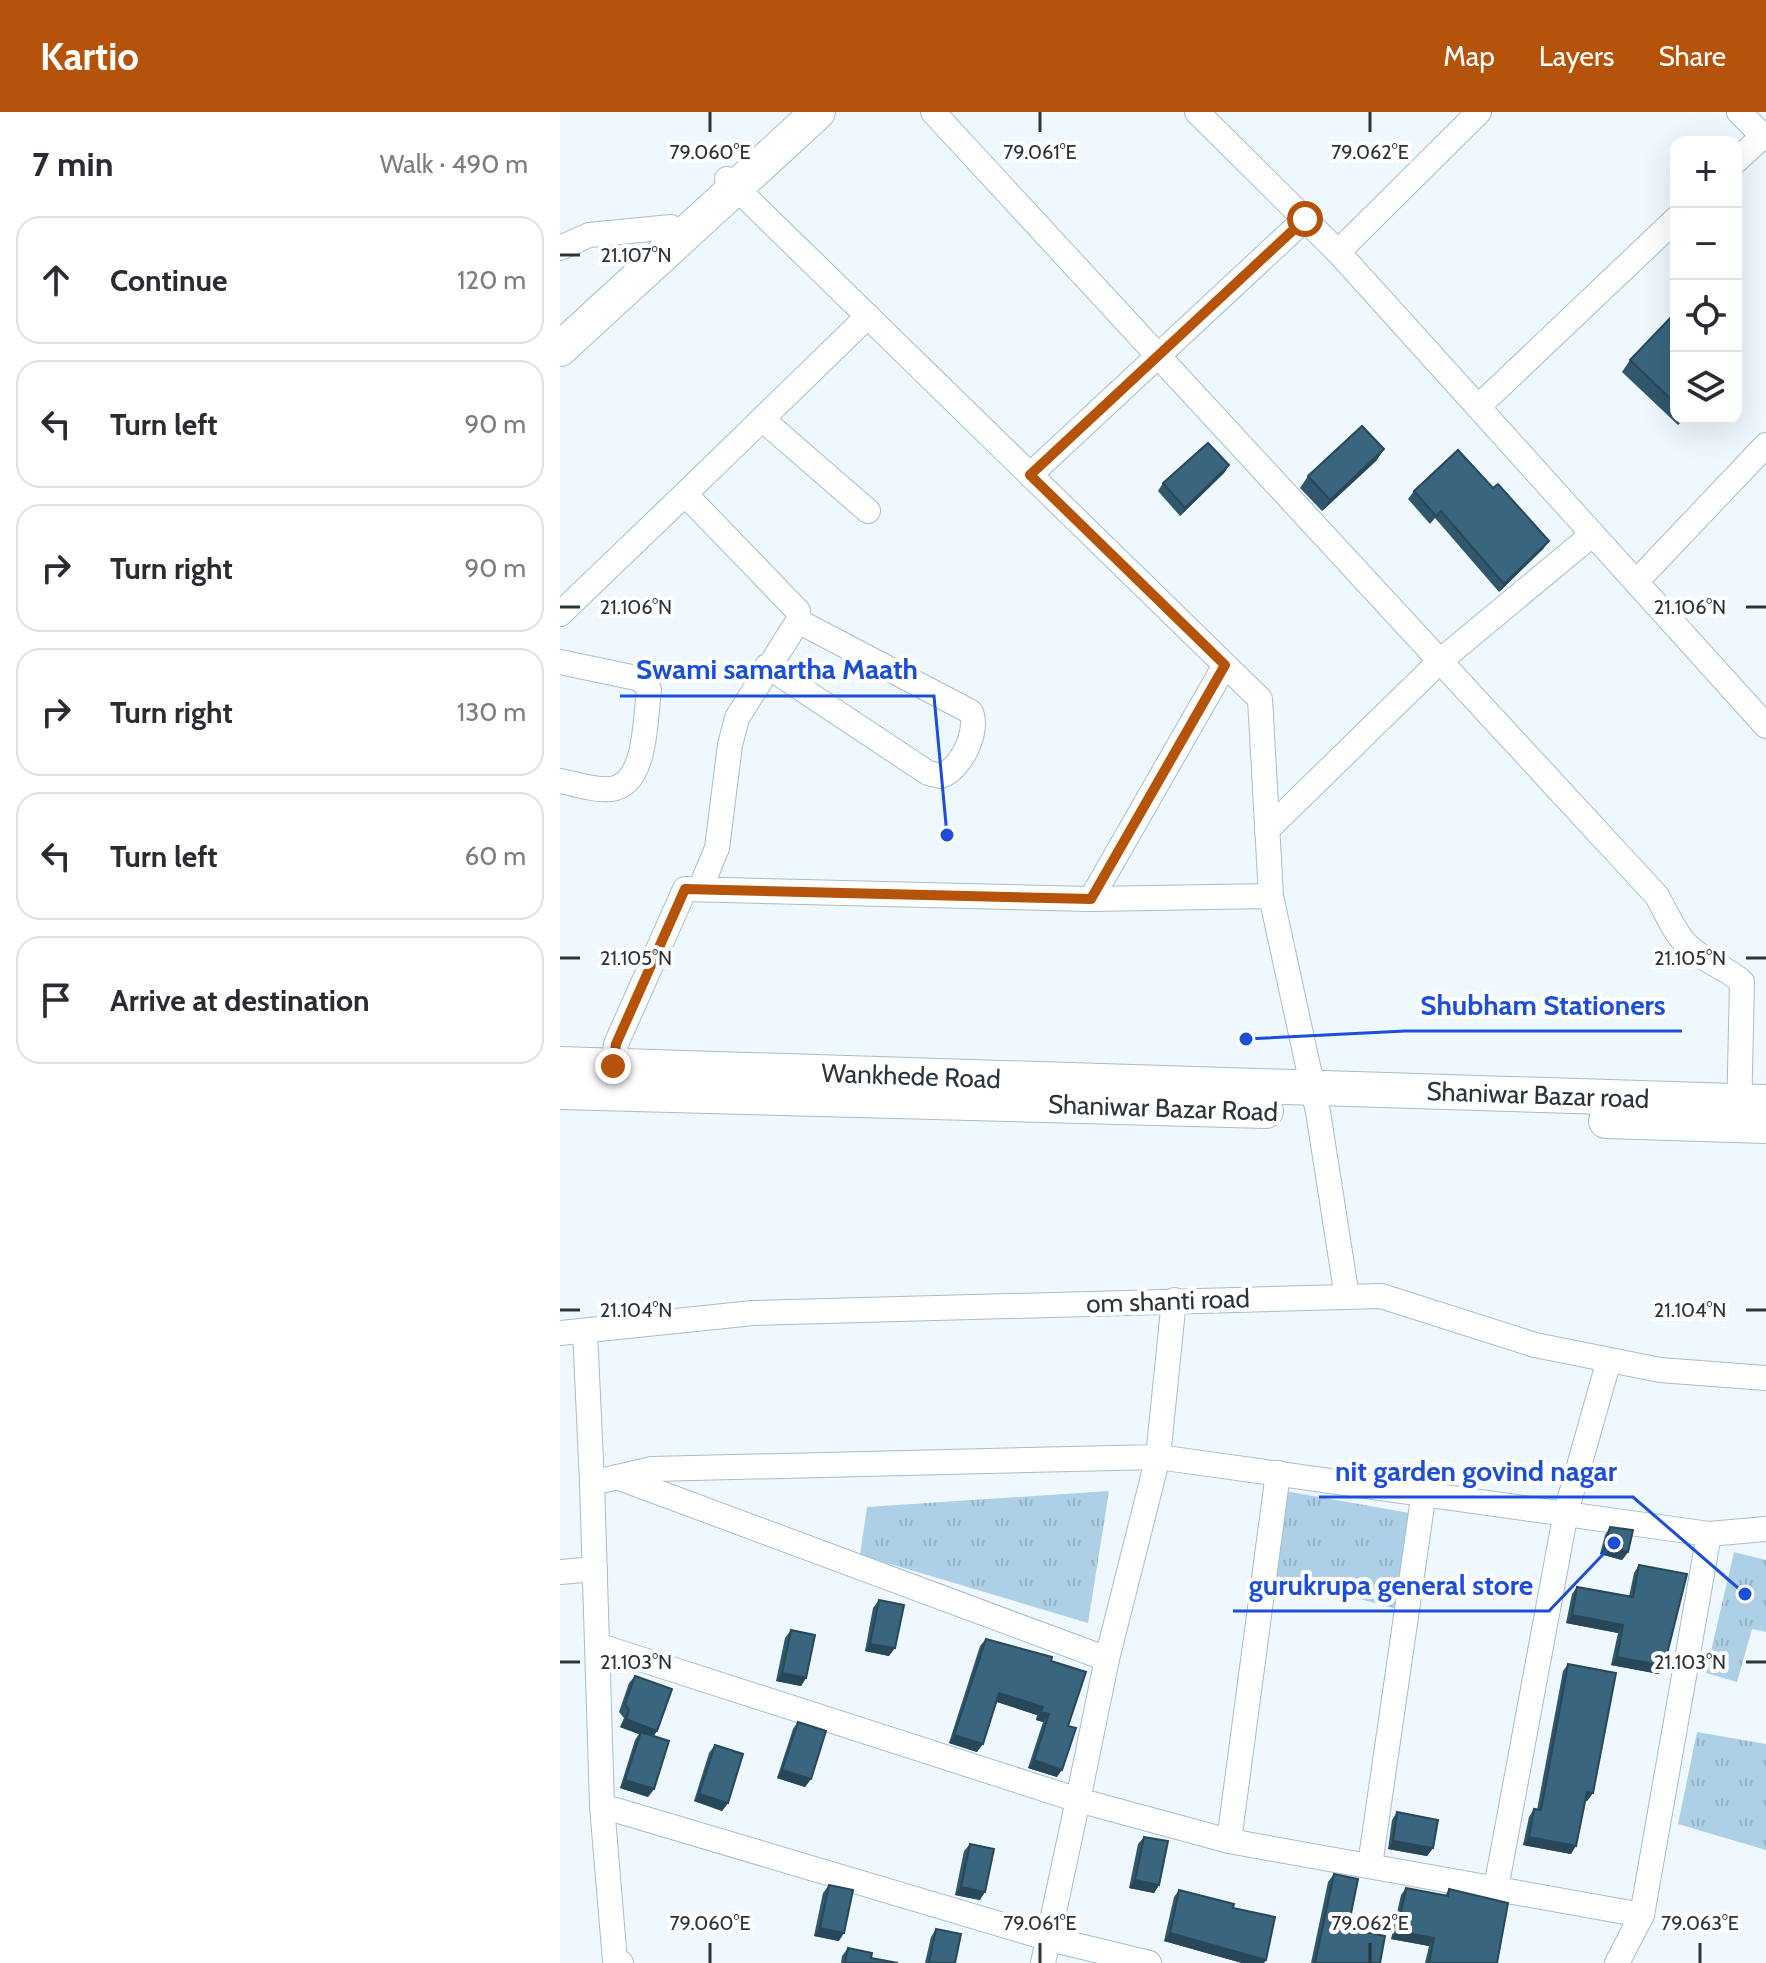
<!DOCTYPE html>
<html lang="en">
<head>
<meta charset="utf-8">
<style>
	body { margin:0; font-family:Cabin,sans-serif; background:#f7f7f7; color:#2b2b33 }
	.controls { position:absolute; right:24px; top:24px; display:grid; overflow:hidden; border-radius:16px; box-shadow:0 8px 32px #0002 }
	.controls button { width:72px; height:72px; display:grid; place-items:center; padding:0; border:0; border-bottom:2px solid #e1e1e2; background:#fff; color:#2b2b33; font:40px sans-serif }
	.stop { position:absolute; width:24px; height:24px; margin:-18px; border:6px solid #b45309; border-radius:50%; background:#fff }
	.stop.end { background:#b45309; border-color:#fff; box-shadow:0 2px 8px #0008 }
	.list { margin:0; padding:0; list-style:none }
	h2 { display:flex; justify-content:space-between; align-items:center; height:104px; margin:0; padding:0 32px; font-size:34px }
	h2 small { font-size:26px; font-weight:400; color:#7c7c81 }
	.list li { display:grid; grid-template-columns:52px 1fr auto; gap:24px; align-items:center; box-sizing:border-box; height:128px; margin:0 16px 16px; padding:0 16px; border:2px solid #e1e1e2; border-radius:24px }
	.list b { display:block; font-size:30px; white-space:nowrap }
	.list em { font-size:26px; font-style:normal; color:#7c7c81 }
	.icon { flex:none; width:44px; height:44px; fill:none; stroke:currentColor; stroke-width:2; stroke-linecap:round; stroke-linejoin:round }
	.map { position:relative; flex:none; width:1206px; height:1851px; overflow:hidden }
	header { display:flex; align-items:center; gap:48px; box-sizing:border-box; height:112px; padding:0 40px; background:#b45309; color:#fff }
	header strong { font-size:38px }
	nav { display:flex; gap:44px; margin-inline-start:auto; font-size:28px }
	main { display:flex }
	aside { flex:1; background:#fff }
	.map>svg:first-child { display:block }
	.grass { fill:url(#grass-tufts) }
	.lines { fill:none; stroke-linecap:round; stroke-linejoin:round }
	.street-casing { stroke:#a6bdcc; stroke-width:26 }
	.secondary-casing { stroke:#a6bdcc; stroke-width:36 }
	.street { stroke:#fff; stroke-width:24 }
	.secondary { stroke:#fff; stroke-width:34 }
	.wall { fill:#31576d }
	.shaded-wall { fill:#284759 }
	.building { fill:#39657f; stroke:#284759; stroke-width:2 }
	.route { stroke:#b45309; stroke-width:10 }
	.ticks { fill:none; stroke:#2b343a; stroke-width:3 }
	.labels { text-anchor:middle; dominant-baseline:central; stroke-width:8; stroke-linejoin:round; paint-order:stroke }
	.street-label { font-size:26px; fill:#2b343a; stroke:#fff }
	.ticks-label { font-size:20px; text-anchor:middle; fill:#2b343a; stroke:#fff; stroke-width:8; stroke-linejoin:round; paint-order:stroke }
	.leader { fill:none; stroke:#1d4ed8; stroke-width:3 }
	.callout-dot { fill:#1d4ed8; stroke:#fff; stroke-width:3 }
	.callout-label { font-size:28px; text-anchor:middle; font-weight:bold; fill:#1d4ed8; stroke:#fff; stroke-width:8; stroke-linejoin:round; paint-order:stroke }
</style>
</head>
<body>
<header>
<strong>Kartio</strong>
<nav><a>Map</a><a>Layers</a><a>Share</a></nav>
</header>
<main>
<aside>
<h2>7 min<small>Walk · 490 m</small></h2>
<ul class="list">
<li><svg class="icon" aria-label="ahead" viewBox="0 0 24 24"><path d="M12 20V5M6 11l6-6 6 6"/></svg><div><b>Continue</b></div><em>120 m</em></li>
<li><svg class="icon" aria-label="left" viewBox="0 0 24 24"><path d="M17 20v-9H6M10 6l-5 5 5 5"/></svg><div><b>Turn left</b></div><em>90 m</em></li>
<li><svg class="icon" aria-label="right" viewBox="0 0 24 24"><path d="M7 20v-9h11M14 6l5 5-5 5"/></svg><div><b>Turn right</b></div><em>90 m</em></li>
<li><svg class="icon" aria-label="right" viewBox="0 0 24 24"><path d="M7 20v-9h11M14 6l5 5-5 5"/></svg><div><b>Turn right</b></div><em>130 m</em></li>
<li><svg class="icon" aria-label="left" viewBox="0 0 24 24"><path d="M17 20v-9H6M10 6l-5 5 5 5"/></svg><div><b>Turn left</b></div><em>60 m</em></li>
<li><svg class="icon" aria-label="arrive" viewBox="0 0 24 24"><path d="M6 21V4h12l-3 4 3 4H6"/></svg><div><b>Arrive at destination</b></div></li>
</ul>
</aside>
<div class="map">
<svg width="1206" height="1851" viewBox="0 0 1206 1851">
	<defs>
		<pattern id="grass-tufts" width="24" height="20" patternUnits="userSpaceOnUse" patternTransform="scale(2)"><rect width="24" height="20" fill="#add0e6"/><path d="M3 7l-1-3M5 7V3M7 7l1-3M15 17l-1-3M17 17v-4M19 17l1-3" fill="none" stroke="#95b3c6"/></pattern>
	</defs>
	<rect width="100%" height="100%" fill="#eef8fe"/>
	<g class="grass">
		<path d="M549 1379 528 1511 300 1443 307 1395Z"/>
		<path d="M725 1379 861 1403 847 1500 710 1462Z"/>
		<path d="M1174 1440 1206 1448V1520L1192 1517 1177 1570 1146 1561Z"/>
		<path d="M1137 1620 1206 1632V1738L1118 1712Z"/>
	</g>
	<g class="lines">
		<defs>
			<g id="street">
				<path d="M373 0 1097 784C1106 800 1115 822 1128 834 1145 850 1166 855 1182 870L1179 1004"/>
				<path d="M637 0 778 140 1206 614"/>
				<path d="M1179 0 1206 27"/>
				<path d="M1176 49 1203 24"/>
				<path d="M167 67 700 587 711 784 758 1000 787 1185"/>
				<path d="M0 136 29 123 111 115"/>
				<path d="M778 140 919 0"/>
				<path d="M918 295 1116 107"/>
				<path d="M202 307 308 399"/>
				<path d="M470 363 745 107"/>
				<path d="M125 382 308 204"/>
				<path d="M1076 470 1206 333"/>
				<path d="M0 502 125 382 238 499V509L177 606 170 633 157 736 140 777"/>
				<path d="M0 550 76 566 84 570 89 578C85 606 87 673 51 677 35 679 16 672 0 669"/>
				<path d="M207 554 368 661 381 664C401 657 419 620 411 600L238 509"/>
				<path d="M707 718 880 549 1033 422"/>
				<path d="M531 787 665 553"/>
				<path d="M53 954 56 932 125 777 531 787 711 784"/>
				<path d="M25 1219 32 1371 92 1357 598 1345 614 1188"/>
				<path d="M0 1221 193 1201 821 1184 975 1233 1100 1258 1206 1266"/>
				<path d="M32 1371 42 1694 55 1849 61 1851"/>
				<path d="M1149 1422 1206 1417"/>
				<path d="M0 1460 35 1457"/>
				<path d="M37 1533 518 1688 547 1547 57 1365"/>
				<path d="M42 1694 490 1827 589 1851"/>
				<path d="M669 1729 718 1361"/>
				<path d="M810 1753 864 1380"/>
				<path d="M936 1776 1006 1400 1049 1248"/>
				<path d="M483 1851 518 1688 669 1729 1082 1803 1149 1422 598 1345 547 1547"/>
				<path d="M1057 1851 1082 1803"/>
			</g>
			<g id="secondary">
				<path d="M0 237 258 0"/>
				<path d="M0 952 1206 990"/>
				<path d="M0 980 706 999"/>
				<path d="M1046 1009 1206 1014"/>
			</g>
		</defs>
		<use href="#street" class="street-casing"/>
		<use href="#secondary" class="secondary-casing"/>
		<use href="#street" class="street"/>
		<use href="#secondary" class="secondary"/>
	</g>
	<g class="wall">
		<path d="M1116 200V306H1126L1118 313 1062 260 1070 248Z"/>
		<path d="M824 337 816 349 762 399 740 376 748 364Z"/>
		<path d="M669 353 664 361 620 404 598 379 603 371Z"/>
		<path d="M933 376 989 429 983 437 939 480 875 406 870 412 848 387 854 379Z"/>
		<path d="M1050 1415 1068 1440 1062 1448 1040 1442 1045 1423Z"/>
		<path d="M1079 1453 1099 1562 1051 1553 1058 1521 1006 1511 1012 1482 1017 1475 1069 1485 1074 1461Z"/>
		<path d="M319 1488 329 1544 305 1539 313 1496Z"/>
		<path d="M231 1518 246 1566 241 1574 216 1569 225 1526Z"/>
		<path d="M426 1527 491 1549 508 1614 497 1665 468 1656 483 1610 476 1608 477 1603 437 1590 417 1640 389 1631 420 1534Z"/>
		<path d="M1008 1552 1033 1681 1027 1689H1025L1011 1742 963 1733 969 1705 974 1697 977 1698 1003 1559Z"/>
		<path d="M75 1564 94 1624V1677L88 1685 60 1676 75 1628 79 1622 60 1615 64 1606 59 1600 69 1571Z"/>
		<path d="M238 1610 251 1667 245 1675 217 1666 233 1617Z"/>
		<path d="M155 1633 168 1691 162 1699 134 1689 149 1641Z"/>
		<path d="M837 1700 873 1736 867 1744 828 1737 832 1708Z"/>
		<path d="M584 1725 599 1773 594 1781 569 1776 578 1732Z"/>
		<path d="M410 1732 420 1788 395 1783 404 1739Z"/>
		<path d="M774 1762 788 1816 820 1851H751L768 1770Z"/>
		<path d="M269 1773 279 1829 254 1824 263 1781Z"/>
		<path d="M846 1776 885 1784 889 1777 937 1851H865L869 1834 831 1827 841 1783Z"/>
		<path d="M619 1778 706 1848 704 1851H682L604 1829 614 1785Z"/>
		<path d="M376 1817 395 1851H365L371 1825Z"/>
		<path d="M288 1836 311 1846 338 1851H281L282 1844Z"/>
	</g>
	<g class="shaded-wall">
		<path d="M824 337 816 349 762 399 770 388Z"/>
		<path d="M669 353 664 361 620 404 625 396Z"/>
		<path d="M989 429 983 437 939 480 944 472Z"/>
		<path d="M1045 1434 1068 1440 1062 1448 1040 1442Z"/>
		<path d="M1012 1503 1063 1513 1058 1521 1006 1511Z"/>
		<path d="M310 1532 335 1536 329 1544 305 1539Z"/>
		<path d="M1057 1545 1104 1554 1099 1562 1051 1553Z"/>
		<path d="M222 1561 246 1566 241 1574 216 1569Z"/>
		<path d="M439 1581 483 1595 477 1603 434 1589Z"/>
		<path d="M481 1600 489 1602 483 1610 476 1608Z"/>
		<path d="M66 1607 97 1619 92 1627 60 1615Z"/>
		<path d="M394 1623 423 1632 417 1640 389 1631Z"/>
		<path d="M474 1648 502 1658 497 1665 468 1656Z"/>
		<path d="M222 1658 251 1667 245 1675 217 1666Z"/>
		<path d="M65 1668 94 1677 88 1685 60 1676Z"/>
		<path d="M1027 1680 1033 1681 1027 1689 1021 1688Z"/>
		<path d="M139 1682 168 1691 162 1699 134 1689Z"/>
		<path d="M969 1725 1016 1734 1011 1742 963 1733Z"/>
		<path d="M833 1729 873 1736 867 1744 828 1737Z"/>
		<path d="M575 1768 599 1773 594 1781 569 1776Z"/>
		<path d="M401 1775 425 1780 420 1788 395 1783Z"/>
		<path d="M260 1816 284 1821 279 1829 254 1824Z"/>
		<path d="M837 1819 874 1826 869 1834 831 1827Z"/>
		<path d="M610 1821 706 1848 704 1851H682L604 1829Z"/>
	</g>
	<g class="building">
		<path d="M1116 200V292L1070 248Z"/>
		<path d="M802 314 824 337 770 388 748 364Z"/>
		<path d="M648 331 669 353 625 396 603 371Z"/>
		<path d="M898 338 933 376 938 372 989 429 944 472 881 399 876 404 854 379Z"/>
		<path d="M1050 1415 1073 1418 1068 1440 1045 1434Z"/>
		<path d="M1079 1453 1127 1462 1104 1554 1057 1545 1063 1513 1012 1503 1017 1475 1073 1485Z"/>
		<path d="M319 1488 344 1493 335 1536 310 1532Z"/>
		<path d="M231 1518 255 1523 246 1566 222 1561Z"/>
		<path d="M426 1527 492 1545 491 1549 526 1560 508 1614 516 1616 502 1658 474 1648 489 1602 481 1600 483 1595 439 1581 423 1632 394 1623Z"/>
		<path d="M1008 1552 1056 1561 1033 1681 1027 1680 1016 1734 969 1725 974 1697 981 1698Z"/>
		<path d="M75 1564 112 1577 97 1619 66 1607 69 1598 65 1592Z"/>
		<path d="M238 1610 266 1619 251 1667 222 1658Z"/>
		<path d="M81 1620 109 1629 94 1677 65 1668Z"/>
		<path d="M155 1633 183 1642 168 1691 139 1682Z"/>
		<path d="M837 1700 878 1708 873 1736 833 1729Z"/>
		<path d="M584 1725 608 1729 599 1773 575 1768Z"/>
		<path d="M410 1732 434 1737 425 1780 401 1775Z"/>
		<path d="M774 1762 798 1767 788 1816 825 1824 820 1851H755Z"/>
		<path d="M269 1773 293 1778 284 1821 260 1816Z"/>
		<path d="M846 1776 888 1784 889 1777 948 1791 937 1851H869L874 1826 837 1819Z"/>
		<path d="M619 1778 674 1792 673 1796 715 1805 706 1848 610 1821Z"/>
		<path d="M376 1817 401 1822 395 1851H369Z"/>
		<path d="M288 1836 312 1841 311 1846 338 1851H285Z"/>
	</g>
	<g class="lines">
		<path class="route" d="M53 954 56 932 125 777 531 787 665 553 470 363 745 107"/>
	</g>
	<path class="ticks" d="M150 0V20M480 0V20M810 0V20M0 143H20M0 495H20M1186 495H1206M0 846H20M1186 846H1206M0 1198H20M1186 1198H1206M0 1550H20M1186 1550H1206M150 1831V1851M480 1831V1851M810 1831V1851M1140 1831V1851"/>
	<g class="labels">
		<g class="street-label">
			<text transform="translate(351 964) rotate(2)">Wankhede Road</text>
			<text transform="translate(978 983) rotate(2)">Shaniwar Bazar road</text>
			<text transform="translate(603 996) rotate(2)">Shaniwar Bazar Road</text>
			<text transform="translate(608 1189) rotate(-2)">om shanti road</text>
		</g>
	</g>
	<g class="ticks-label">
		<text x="150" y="47">79.060°E</text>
		<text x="480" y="47">79.061°E</text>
		<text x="810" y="47">79.062°E</text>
		<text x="76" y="150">21.107°N</text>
		<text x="76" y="502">21.106°N</text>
		<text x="1130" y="502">21.106°N</text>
		<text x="76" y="853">21.105°N</text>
		<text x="1130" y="853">21.105°N</text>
		<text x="76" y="1205">21.104°N</text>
		<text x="1130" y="1205">21.104°N</text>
		<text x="76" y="1557">21.103°N</text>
		<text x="1130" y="1557">21.103°N</text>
		<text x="150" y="1818">79.060°E</text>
		<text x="480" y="1818">79.061°E</text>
		<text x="810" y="1818">79.062°E</text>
		<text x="1140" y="1818">79.063°E</text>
	</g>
	<path class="leader" d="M387 723L374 584H60M686 927L845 919H1122M1185 1482L1073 1385H759M1054 1431L989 1499H673"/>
	<g class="callout-dot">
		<circle cx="387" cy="723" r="8"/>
		<circle cx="686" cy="927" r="8"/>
		<circle cx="1185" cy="1482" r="8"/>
		<circle cx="1054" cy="1431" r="8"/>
	</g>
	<g class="callout-label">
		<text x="217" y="567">Swami samartha Maath</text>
		<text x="983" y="903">Shubham Stationers</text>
		<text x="916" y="1369">nit garden govind nagar</text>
		<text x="831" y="1483">gurukrupa general store</text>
	</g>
</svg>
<div class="controls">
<button>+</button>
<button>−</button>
<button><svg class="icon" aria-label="locate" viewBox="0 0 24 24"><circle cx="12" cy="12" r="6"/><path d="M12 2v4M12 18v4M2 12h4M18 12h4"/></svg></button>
<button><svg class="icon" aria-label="layers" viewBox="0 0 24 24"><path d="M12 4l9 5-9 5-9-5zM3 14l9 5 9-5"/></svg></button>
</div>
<div class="stop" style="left:745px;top:107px"></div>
<div class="stop end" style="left:53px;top:954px"></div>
</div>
</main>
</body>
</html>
